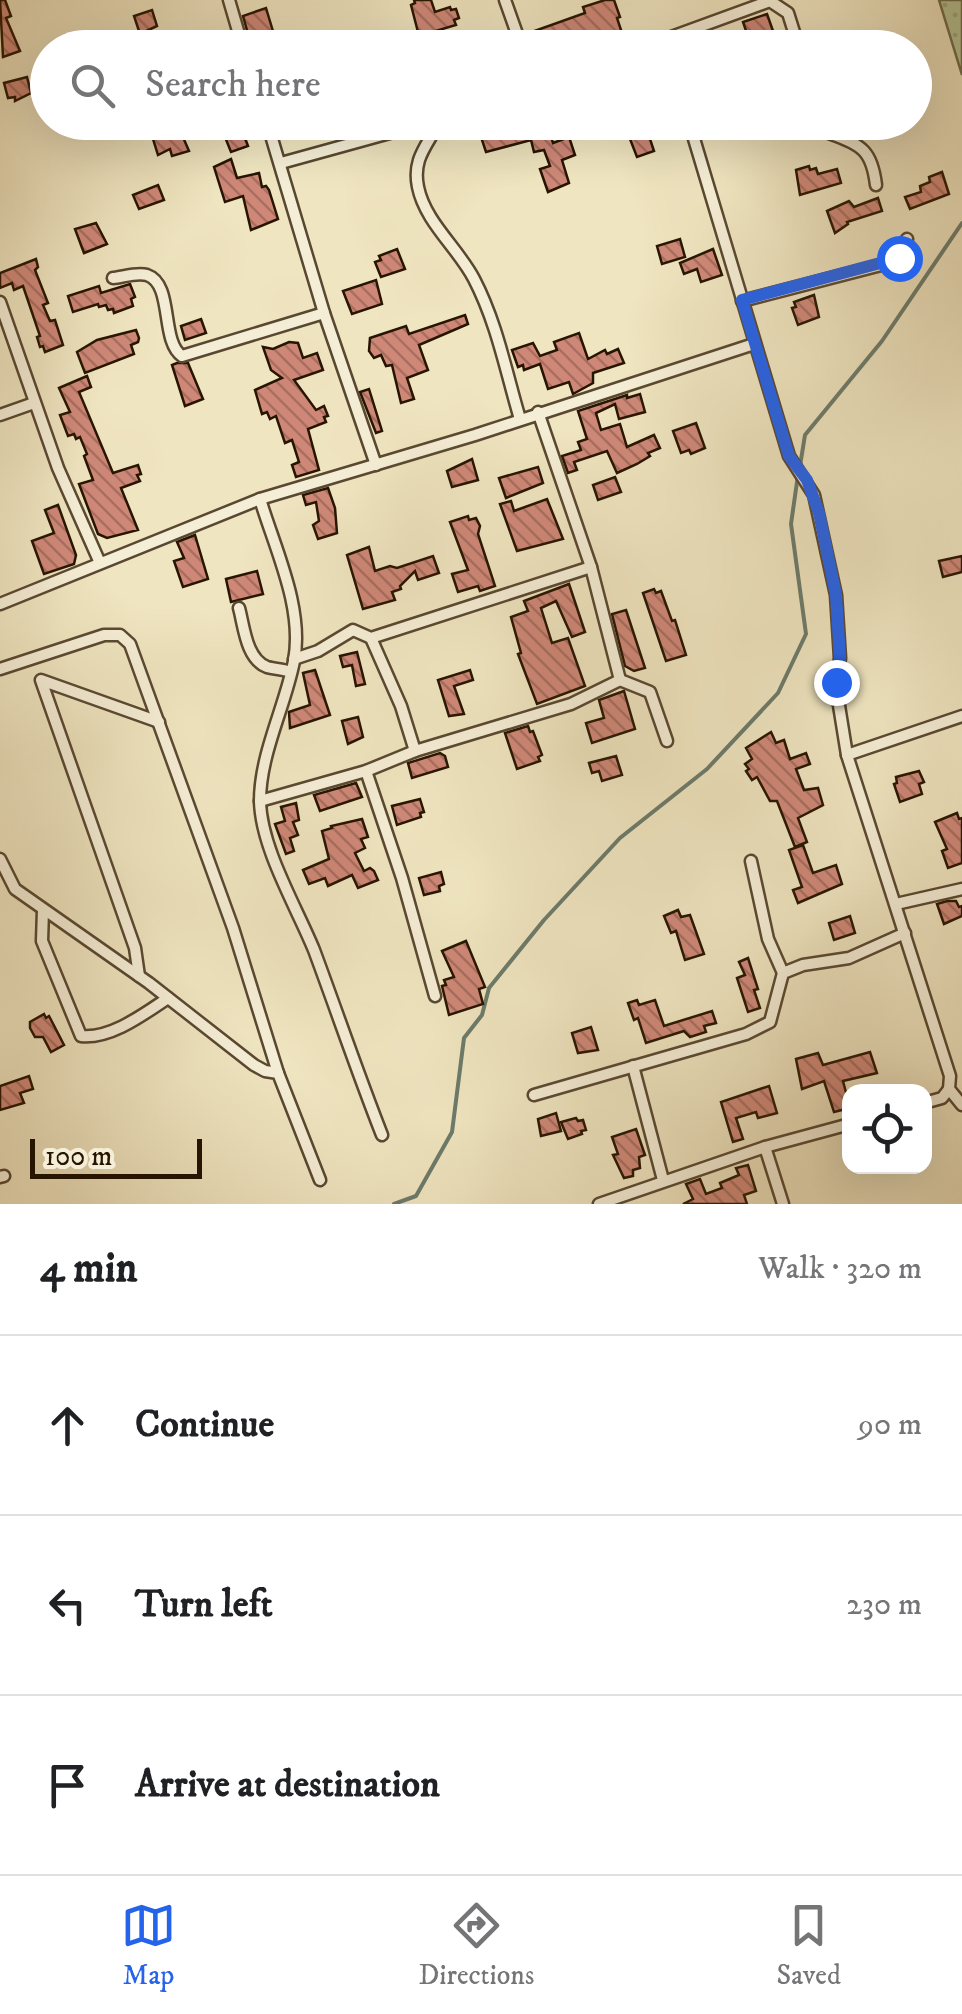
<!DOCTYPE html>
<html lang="en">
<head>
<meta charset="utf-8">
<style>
	body { margin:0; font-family:"IM FELL DW Pica",serif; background:#f2f2f2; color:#202124 }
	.controls { position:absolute; right:30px; bottom:30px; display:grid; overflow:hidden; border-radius:20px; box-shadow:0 10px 40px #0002 }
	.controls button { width:90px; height:90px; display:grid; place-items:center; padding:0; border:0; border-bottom:2px solid #e0e0e0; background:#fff; color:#202124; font:50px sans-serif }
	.scale { position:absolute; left:30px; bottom:25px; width:172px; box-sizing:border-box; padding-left:10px; border:5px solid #271401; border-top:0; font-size:28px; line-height:35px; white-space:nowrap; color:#271401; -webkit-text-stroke:8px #f5eed6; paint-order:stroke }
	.stop { position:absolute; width:30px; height:30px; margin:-22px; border:8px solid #2563eb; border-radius:50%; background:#fff }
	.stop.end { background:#2563eb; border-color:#fff; box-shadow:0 2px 10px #0008 }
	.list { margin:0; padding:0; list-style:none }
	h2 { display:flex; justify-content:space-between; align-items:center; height:130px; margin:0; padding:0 40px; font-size:42px }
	h2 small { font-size:32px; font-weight:400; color:#757577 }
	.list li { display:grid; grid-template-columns:65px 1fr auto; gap:30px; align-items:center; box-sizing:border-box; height:180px; padding:0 40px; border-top:2px solid #e0e0e0 }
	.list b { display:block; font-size:38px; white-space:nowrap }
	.list em { font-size:32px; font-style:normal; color:#757577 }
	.icon { flex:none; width:55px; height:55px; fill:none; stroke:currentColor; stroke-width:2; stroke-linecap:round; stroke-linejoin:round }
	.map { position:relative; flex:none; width:962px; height:1204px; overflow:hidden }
	.search { position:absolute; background:#fff; box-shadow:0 10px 40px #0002; left:30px; right:30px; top:30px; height:110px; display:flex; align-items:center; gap:25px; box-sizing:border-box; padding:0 35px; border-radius:55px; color:#757577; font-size:38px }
	.sheet { height:670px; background:#fff }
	nav { display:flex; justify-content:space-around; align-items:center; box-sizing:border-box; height:140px; border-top:2px solid #e0e0e0; background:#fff; font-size:28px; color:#757577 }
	nav a { display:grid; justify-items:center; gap:5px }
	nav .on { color:#2563eb }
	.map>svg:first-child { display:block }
	.grass { fill:url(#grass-dots); stroke:#6e6c4c; stroke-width:2.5 }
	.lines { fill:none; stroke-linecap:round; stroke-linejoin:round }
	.stream { stroke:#6c7b6b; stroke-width:4 }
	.building { fill:url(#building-back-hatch); stroke:#271401; stroke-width:2.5 }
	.minor-casing { stroke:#594831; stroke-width:15 }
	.minor { stroke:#f5eed6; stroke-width:10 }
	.route { stroke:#2563eb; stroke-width:12 }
</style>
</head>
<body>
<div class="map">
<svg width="962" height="1204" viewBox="0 0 962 1204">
	<defs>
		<pattern id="grass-dots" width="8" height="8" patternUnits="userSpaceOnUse" patternTransform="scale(2.5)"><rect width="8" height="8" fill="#b5c596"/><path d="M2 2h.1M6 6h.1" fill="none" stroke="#9ca880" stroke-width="1.8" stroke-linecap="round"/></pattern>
		<pattern id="building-back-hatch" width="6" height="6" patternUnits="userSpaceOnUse" patternTransform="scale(2.5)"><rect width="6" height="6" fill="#cf8878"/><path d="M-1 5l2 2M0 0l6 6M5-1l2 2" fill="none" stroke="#a86e60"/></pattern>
	</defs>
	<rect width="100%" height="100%" fill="#efe5c0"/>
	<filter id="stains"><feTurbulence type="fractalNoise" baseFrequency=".002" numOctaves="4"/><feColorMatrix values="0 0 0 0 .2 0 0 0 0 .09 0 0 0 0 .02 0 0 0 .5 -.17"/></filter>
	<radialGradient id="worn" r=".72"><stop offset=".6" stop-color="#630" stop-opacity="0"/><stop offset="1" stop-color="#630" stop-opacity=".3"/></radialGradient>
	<path class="grass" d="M939 0H962V75Z"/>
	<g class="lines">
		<g class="stream">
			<path d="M800 466 805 435 882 341 962 223"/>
			<path d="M394 1204 416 1196 452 1132 464 1038 482 1015 489 988 544 920 620 838 707 769 778 693 806 634 791 524 798 475"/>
		</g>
	</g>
	<g class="building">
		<path d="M0 0H5L11 16 6 18 20 51 3 57Z"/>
		<path d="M414 0H431L435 12 450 7 451 10 456 9 459 18 454 20 456 25 419 36 411 5 415 3Z"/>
		<path d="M605 0H614L620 17 617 18 623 36 618 40 594 48H577L572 36 531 48 526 34 585 13 583 7Z"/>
		<path d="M266 8 278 48H252L243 16Z"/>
		<path d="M152 10 157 26 140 34 134 16Z"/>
		<path d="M767 14 779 48H752L743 22Z"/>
		<path d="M82 32 84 37 103 33 107 48H62L60 39Z"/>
		<path d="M27 77 31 93 15 101V97L8 98 4 83Z"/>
		<path d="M219 122H239L248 146 231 152Z"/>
		<path d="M502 122H547L553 143 569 137 575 155 562 160 569 183 548 192 540 169 550 166 544 150 534 152 531 140 486 152 481 137 503 127Z"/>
		<path d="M179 128 189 151 172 156 170 149 158 155 153 139Z"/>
		<path d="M644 134 649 136 654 151 637 157 630 139Z"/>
		<path d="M231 159 237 178 259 173 262 187 266 186 269 190 278 219 251 230 243 196 225 202 214 167Z"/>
		<path d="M809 166 810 170 816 168 818 174 837 169 841 183 800 195 796 170Z"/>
		<path d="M942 172 949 194 910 209 905 197 921 192 920 186 930 182 929 177Z"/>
		<path d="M158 185 164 200 139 209 133 195Z"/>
		<path d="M878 198 882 211 847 222 848 224 835 233 827 211 849 201 854 207Z"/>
		<path d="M96 223 107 244 84 253 75 229Z"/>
		<path d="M680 239 685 257 662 264 657 246Z"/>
		<path d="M397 249 405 269 381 277 375 262 381 260 379 256Z"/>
		<path d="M713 249 722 275 701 282 697 269 684 274 680 263Z"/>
		<path d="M36 259 38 267 35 270 48 303 43 305 50 321 55 320 63 345 45 352 43 346 40 347 37 337 40 336 23 286 14 290 12 283 0 288V273Z"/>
		<path d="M376 280 382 304 352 314 343 291Z"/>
		<path d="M130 284 135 297 131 299 133 306 114 313 113 309 108 310 106 305 99 307 98 304 73 312 68 296 99 286 101 293Z"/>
		<path d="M814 295 819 317 798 325 792 308 796 307 794 302Z"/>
		<path d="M465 315 468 324 419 345 428 370 407 378 414 399 401 403 392 365 386 366 381 355 374 358 369 351 370 338 406 326 409 334Z"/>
		<path d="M201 319 206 333 185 340 181 326Z"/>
		<path d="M136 330 139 338 138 342 131 345 134 354 85 373 77 352 97 340Z"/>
		<path d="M579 333 588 359 605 350 607 354 618 349 624 363 593 373V383L573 394 569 382 548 389 540 364 524 370 523 365 518 367 512 350 533 343 540 356 557 350 554 342Z"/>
		<path d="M289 342 298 343 303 358 317 353 323 370 294 380 316 410 324 406 328 416 324 417 326 422 308 429 319 470 296 477 292 465 299 462 292 440 285 443 276 416 270 419 267 412 262 414 255 390 282 378 271 370 263 347 273 349Z"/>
		<path d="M177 363H188L203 399 185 406 172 365Z"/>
		<path d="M87 376 91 387 79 392 113 473 138 465 141 474 137 475 140 481 121 488 138 530 107 538 98 534 79 484 93 480 84 456 87 454 80 437 76 439 74 434 68 436 60 415 70 412 59 388Z"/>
		<path d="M369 389 382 431 376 433 360 392Z"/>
		<path d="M640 394 645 412 619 419 615 404 596 413 601 430 620 424 627 447 654 435 660 448 648 453 650 456 637 464 617 473 607 451 574 462 577 470 568 473 562 456 581 450 578 442 587 439 578 411 627 395V398Z"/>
		<path d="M696 423 705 448 691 454 689 450 681 453 673 431Z"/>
		<path d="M472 459 478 480 452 487 447 471Z"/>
		<path d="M538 467 543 483 506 498 499 478Z"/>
		<path d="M615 477 621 492 598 500 593 485Z"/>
		<path d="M328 488 335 508 337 533 318 539 313 525 319 521 316 502 306 505 303 495Z"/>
		<path d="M547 499 563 539 517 551 500 504 511 501 514 511Z"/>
		<path d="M58 505 76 555 74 564 44 574 32 541 54 533 45 510Z"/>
		<path d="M468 516 469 520 476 518 480 526 478 534 495 586 480 591 478 586 458 592 452 574 468 570 450 522Z"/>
		<path d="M195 535 208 579 183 587 174 561 184 558 177 542Z"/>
		<path d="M369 547 375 571 390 566 397 568 433 556 439 573 418 580 415 571 400 586 401 589 392 592 395 600 363 609 347 555Z"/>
		<path d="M962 556V572L943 577 939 561Z"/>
		<path d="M257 571 263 594 231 602 226 579Z"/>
		<path d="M569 584 585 632 572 637 556 601 541 608 552 643 568 638 585 686 537 704 518 654 521 653 511 617 528 611 524 601Z"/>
		<path d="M654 589 656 593 661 591 672 621 675 620 686 655 666 661 643 593Z"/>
		<path d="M626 610 645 668 634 671 625 666 612 614Z"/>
		<path d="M357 652 365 684 356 686 352 665 343 667 340 656Z"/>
		<path d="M315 670 330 715 290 728 289 712 310 705 303 673Z"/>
		<path d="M470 670 473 680 454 686 464 714 449 716 438 680Z"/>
		<path d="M624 691 635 729 592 743 586 723 604 718 599 700Z"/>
		<path d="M358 717 363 737 348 744 342 721Z"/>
		<path d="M528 726 530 732 533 731 542 755 538 757 540 761 517 769 505 733Z"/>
		<path d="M771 732 776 743 784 740 790 759 806 753 810 764 796 769 804 790 818 788 823 805 798 818 807 842 795 847 777 801H770L757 777 752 780 746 771 749 769 745 764 752 759 746 748Z"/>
		<path d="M440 753 445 756 448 767 412 778 408 763Z"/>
		<path d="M616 756 622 775 602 781 599 771 592 773 589 763Z"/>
		<path d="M919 771 924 782 919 784 922 794 900 802 894 784 897 783 896 777Z"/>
		<path d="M356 783 362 797 320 811 314 795Z"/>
		<path d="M420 799 424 812 420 813 421 817 397 825 392 806Z"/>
		<path d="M296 803 299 820 293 822 298 835 290 838 294 851 286 854 275 824 285 821 281 807Z"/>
		<path d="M957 813 959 819 962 818V863L948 868 942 851 947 849 935 822Z"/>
		<path d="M362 819 368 837 361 839 365 848 355 853 364 871 370 868 374 871 378 880 358 888 352 875 328 886 325 878 309 884 303 870 329 859 322 831 332 828 331 826Z"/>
		<path d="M803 845 813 873 836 865 842 884 798 903 793 890 802 887 789 850Z"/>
		<path d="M441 872 444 884 439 886 440 891 424 895 419 878Z"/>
		<path d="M947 901H956L959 907 962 906V916L944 924 937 904Z"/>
		<path d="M678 910 681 917 690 915 704 954 685 960 676 931 671 933 664 916Z"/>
		<path d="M850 916 855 933 834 940 829 923Z"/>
		<path d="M466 941 485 987 479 989 483 1004 449 1015 442 986 446 985 444 980 454 977 442 951Z"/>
		<path d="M748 958 758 989 754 990 760 1008 748 1012 737 978 745 975 739 962Z"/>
		<path d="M637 1000 639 1005 655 1000 664 1026 712 1011 716 1023 704 1026 706 1032 690 1037 684 1031 646 1043 638 1018 634 1020 628 1003Z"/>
		<path d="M44 1014 46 1018 49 1016 64 1045 51 1052 43 1037H35L30 1028V1022Z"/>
		<path d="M591 1027 598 1050 578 1053 572 1033Z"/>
		<path d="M870 1052 877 1073 843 1081 850 1108 834 1112 824 1081 802 1089 796 1059 818 1053 823 1065Z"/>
		<path d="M29 1076 33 1089 20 1093 24 1103 0 1110V1086Z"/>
		<path d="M769 1086 777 1113 758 1118 756 1112 736 1118 743 1139 733 1142 721 1102Z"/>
		<path d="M556 1113 561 1131 541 1136 538 1119Z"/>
		<path d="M576 1118 578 1121 583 1120 586 1130 581 1131 582 1134 568 1139 561 1122Z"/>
		<path d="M636 1129 645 1155 639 1157 640 1168 633 1170V1176L624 1178 613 1155 618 1154 612 1137Z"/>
		<path d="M748 1165 756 1191 744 1195 747 1204H683L693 1199 686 1184 700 1179 706 1194 722 1188 720 1183 739 1175 736 1168Z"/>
	</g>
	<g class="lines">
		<defs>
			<g id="minor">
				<path d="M229 0 243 48"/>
				<path d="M505 0 522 48"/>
				<path d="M663 40 770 1 788 13 799 48"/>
				<path d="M630 48 661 39 666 48"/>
				<path d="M267 122 324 313 376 465"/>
				<path d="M439 122C428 145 412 158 418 187 425 222 458 248 474 279 497 323 506 372 520 419"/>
				<path d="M689 122 789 456 814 495 836 595 840 658 836 687 847 755 950 1076 949 1089 962 1105"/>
				<path d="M826 122 831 134C863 145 872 152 876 185"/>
				<path d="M281 163 397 131 410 122"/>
				<path d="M113 278C123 277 137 272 147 275 174 284 160 341 182 356L324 313"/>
				<path d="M742 301 885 264 904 253 907 239"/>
				<path d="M0 302 58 468 100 563"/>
				<path d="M0 415 34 403"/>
				<path d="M260 499C275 549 304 608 294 661 285 707 260 754 260 801 261 848 296 906 314 950 337 1012 358 1074 382 1135"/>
				<path d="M0 604 260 499 475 435 754 344"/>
				<path d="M239 608C244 626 246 659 267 667 274 669 283 669 291 672"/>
				<path d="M371 638 401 706 415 751 571 704 620 680 591 567 538 412"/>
				<path d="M294 659 318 651 353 630 371 638 591 567"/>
				<path d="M0 669 104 635H120L130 644 233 928 278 1073"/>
				<path d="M620 680 650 692 667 741"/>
				<path d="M847 755 962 716"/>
				<path d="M366 771 402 878 435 996"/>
				<path d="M260 801 366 771 415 751"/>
				<path d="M0 859 15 889 149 983 254 1065 265 1071 278 1073 320 1180"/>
				<path d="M751 861 768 939 783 973"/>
				<path d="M896 904 962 889"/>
				<path d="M43 910 42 941 81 1036C111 1039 144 1014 168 998"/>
				<path d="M139 976 135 948 41 680 159 722"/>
				<path d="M633 1066 663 1180"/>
				<path d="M534 1095 746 1034 770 1022 783 973 803 965 849 958 905 933"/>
				<path d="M924 1103 942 1098 949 1089"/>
				<path d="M765 1147 783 1204"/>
				<path d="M0 1177 4 1176"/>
				<path d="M599 1204 765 1147 850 1124"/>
			</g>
		</defs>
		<use href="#minor" class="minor-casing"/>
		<use href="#minor" class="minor"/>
	</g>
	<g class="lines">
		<path class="route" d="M836 682 840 658 836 595 819 513 807 480 789 456 742 300 899 258"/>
	</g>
	<rect width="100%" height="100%" filter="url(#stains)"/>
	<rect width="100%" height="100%" fill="url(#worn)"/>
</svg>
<div class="controls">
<button><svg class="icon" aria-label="locate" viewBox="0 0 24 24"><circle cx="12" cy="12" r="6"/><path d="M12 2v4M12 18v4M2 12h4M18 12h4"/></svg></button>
</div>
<div class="scale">100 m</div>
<div class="stop" style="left:899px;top:258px"></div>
<div class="stop end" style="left:836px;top:682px"></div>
<div class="search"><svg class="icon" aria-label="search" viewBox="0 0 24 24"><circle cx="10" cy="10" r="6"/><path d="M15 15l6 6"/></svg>Search here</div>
</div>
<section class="sheet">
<h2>4 min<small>Walk · 320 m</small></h2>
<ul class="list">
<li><svg class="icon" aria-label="ahead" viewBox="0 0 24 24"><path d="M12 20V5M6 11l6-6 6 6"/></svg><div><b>Continue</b></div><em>90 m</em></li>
<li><svg class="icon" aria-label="left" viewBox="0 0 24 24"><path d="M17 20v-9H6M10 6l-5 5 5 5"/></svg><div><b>Turn left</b></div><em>230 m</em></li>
<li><svg class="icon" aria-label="arrive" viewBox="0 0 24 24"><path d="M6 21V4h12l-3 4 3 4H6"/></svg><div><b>Arrive at destination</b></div></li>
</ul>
</section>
<nav>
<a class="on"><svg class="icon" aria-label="map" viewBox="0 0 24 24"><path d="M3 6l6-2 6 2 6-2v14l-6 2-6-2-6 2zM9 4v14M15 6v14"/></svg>Map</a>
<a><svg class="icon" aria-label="directions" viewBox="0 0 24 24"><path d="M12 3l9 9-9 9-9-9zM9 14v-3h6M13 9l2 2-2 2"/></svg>Directions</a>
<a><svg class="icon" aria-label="saved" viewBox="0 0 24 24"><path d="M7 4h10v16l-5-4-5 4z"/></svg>Saved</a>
</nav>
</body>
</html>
